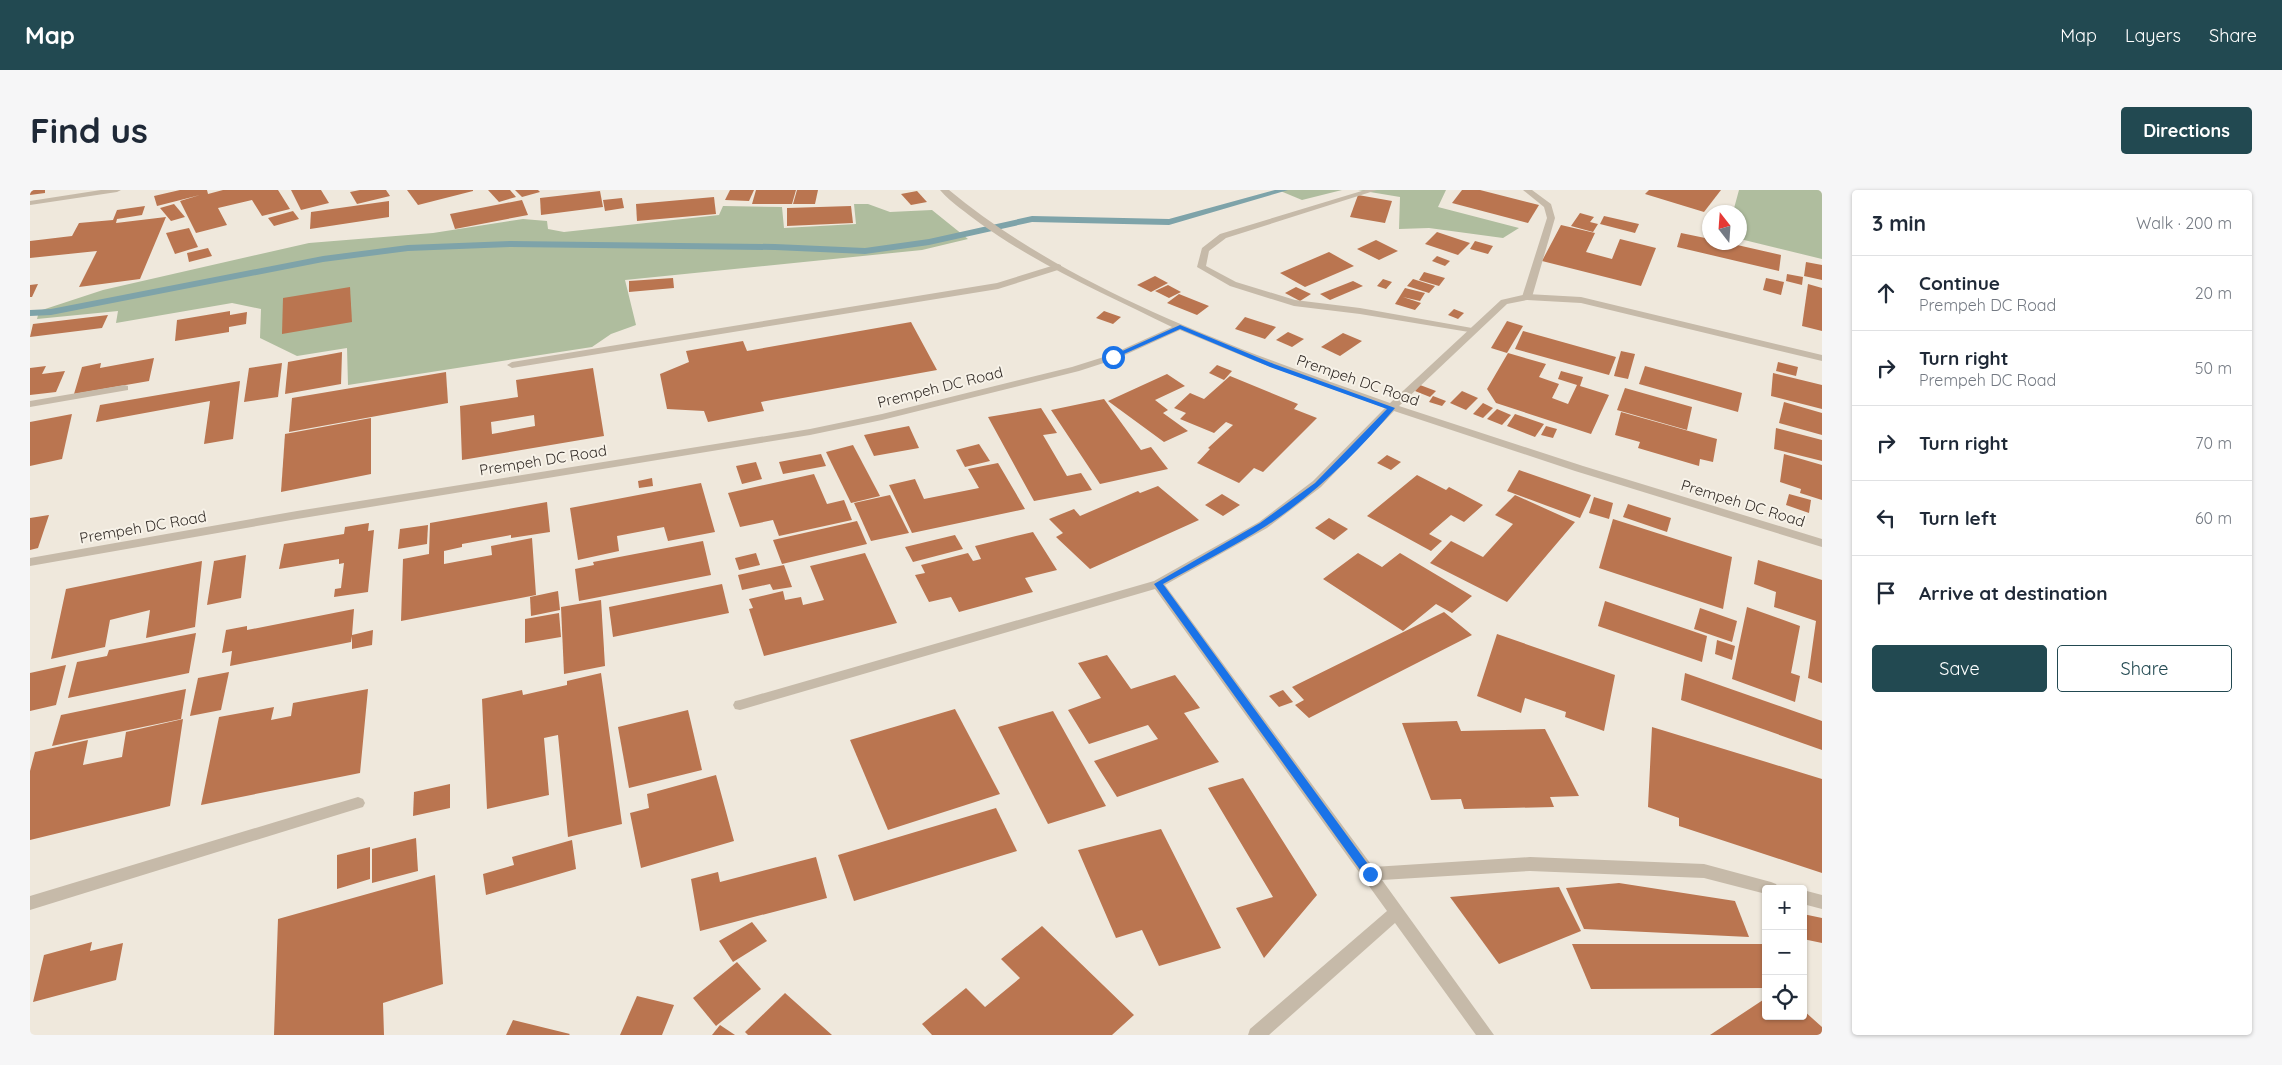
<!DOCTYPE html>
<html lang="en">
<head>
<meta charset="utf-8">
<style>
	body { margin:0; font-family:Quicksand,sans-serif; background:#f6f6f7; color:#1f2937 }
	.controls { position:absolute; right:15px; bottom:15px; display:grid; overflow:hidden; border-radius:5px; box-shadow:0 1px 4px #0004 }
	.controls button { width:45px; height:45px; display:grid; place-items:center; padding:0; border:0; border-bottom:1px solid #e0e1e3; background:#fff; color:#1f2937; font:25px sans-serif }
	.compass { position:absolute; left:1672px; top:15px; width:45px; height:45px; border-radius:50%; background:#fff; box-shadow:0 1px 4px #0004; rotate:343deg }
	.stop { position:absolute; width:15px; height:15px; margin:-11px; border:4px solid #1a73e8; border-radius:50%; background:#fff }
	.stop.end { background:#1a73e8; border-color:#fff; box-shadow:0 1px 5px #0008 }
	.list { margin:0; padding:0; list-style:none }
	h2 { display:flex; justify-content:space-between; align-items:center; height:65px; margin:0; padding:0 20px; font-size:21px }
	h2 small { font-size:16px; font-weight:400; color:#747a83 }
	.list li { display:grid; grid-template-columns:32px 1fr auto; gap:15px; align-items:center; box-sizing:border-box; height:75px; padding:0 20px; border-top:1px solid #e0e1e3 }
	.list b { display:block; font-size:19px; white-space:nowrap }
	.list p { margin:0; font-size:16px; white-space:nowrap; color:#747a83 }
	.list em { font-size:16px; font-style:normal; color:#747a83 }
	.actions { display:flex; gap:10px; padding:15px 20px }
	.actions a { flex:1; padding:11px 0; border:1px solid #224951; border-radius:5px; text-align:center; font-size:18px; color:#224951 }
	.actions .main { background:#224951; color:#fff }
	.icon { flex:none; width:28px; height:28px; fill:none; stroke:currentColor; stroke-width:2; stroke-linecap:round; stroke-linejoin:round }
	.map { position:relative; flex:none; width:1792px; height:845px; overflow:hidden; border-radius:5px }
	header { display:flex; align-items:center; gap:30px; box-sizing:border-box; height:70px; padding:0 25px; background:#224951; color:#fff }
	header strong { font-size:24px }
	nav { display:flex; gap:28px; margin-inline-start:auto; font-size:18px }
	.intro { display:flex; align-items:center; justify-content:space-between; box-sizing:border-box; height:120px; padding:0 30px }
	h1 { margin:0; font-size:35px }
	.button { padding:12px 22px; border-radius:5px; background:#224951; color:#fff; font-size:18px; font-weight:700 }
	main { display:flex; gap:30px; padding:0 30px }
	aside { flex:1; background:#fff; border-radius:5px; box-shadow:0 1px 4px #0004 }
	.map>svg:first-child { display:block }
	.green { fill:#afbd9e }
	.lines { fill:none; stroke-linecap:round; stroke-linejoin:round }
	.stream { fill:#7ea3a9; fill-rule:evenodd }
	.building { fill:#ba7550; fill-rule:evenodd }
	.lane { fill:#c6baa9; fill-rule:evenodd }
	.street { fill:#c6baa9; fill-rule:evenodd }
	.route { fill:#1a73e8 }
	.labels { text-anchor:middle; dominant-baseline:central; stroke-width:4; stroke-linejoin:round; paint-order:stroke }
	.street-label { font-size:15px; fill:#342d28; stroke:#f7f2e8 }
</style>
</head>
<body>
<header>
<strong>Map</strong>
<nav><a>Map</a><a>Layers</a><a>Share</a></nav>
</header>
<div class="intro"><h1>Find us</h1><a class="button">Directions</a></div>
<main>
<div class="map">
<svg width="1792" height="845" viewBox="0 0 1792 845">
	<rect width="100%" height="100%" fill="#efe8dc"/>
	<g class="green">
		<path d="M1248 0H1312L1272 10Z"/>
		<path d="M1328 0H1416L1408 17 1489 38 1473 48 1399 38 1369 39 1370 7Z"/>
		<path d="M1709 0H1792V69L1710 49V22H1703Z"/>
		<path d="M824 14H838L860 22 902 20 938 49 892 60 595 90 606 135 581 144 562 157 318 195 317 158 267 166 230 148 231 119 202 113 86 133 88 121 7 129 9 121 73 100 279 53 403 43 493 29 517 31 518 39 534 42 689 25 693 16 752 17 754 38 826 34Z"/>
	</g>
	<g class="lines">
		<path class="stream" d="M1245 0H1258L1139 35 1002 32 899 55 835 64 745 60 480 57 378 61 293 72 21 125 0 126V120L21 119 293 66 378 55 480 51 745 54 835 58 899 49 1002 26 1139 29Z"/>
	</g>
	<g class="building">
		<path d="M0 0H15V3L0 5Z"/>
		<path d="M150 0H177L178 4 193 0H248L260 19 232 26 222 10 188 18 197 35 166 43 150 11 170 5 127 16 124 6Z"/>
		<path d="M261 0H291L299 13 271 20Z"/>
		<path d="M330 0H356L360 6 327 14 320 2Z"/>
		<path d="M377 0H443V1L388 15Z"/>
		<path d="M458 0H480L486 7 469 12Z"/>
		<path d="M485 0H508L510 2 492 7Z"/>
		<path d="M700 0H724L719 11 695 10Z"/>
		<path d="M726 0H766L762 14H722Z"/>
		<path d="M767 0H788L785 14H763Z"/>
		<path d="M1432 0H1450L1509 15 1498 33 1422 13Z"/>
		<path d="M1619 0H1691L1674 22 1615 4Z"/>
		<path d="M570 1 573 17 511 25 510 8Z"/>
		<path d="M887 1 897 12 881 15 871 4Z"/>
		<path d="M1328 5 1362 11 1355 33 1320 27Z"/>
		<path d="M684 7 686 24 607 31 606 14Z"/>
		<path d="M592 8 594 18 575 21 573 10Z"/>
		<path d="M492 10 498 25 425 39 420 24Z"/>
		<path d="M359 11V27L280 39 281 22Z"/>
		<path d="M144 14 155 27 141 31 130 18Z"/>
		<path d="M115 16 112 25 87 29 86 33 136 27 110 89 49 97 67 61 0 68V51L42 46 49 33 83 30 87 20Z"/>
		<path d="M821 16 823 33 757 36V18Z"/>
		<path d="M263 21 269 29 244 36 238 28Z"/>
		<path d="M1550 23 1564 27 1560 32 1568 34 1563 42 1541 36Z"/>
		<path d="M1574 26 1609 34 1605 43 1570 34Z"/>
		<path d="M1531 35 1565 43 1556 62 1582 69 1590 49 1626 58 1611 96 1512 71Z"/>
		<path d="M159 38 168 57 145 64 136 43Z"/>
		<path d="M1407 42 1440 53 1428 65 1395 54Z"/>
		<path d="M1651 43 1680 49V52H1694L1751 65 1749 81 1647 57Z"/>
		<path d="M1346 50 1368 61 1349 70 1327 59Z"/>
		<path d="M1445 51 1463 56 1458 64 1440 59Z"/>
		<path d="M178 58 182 66 159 72 157 63Z"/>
		<path d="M1299 62 1324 76 1275 97 1250 83Z"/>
		<path d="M1407 66 1420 71 1415 76 1402 71Z"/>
		<path d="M1776 72 1792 75V90L1774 86Z"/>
		<path d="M1394 82 1415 88 1409 96 1389 90Z"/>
		<path d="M1757 84 1773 87 1772 95 1756 91Z"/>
		<path d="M1125 86 1138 93 1121 102 1107 95Z"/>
		<path d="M643 88 644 98 599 102V91Z"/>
		<path d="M1736 88 1754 92 1751 105 1733 100Z"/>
		<path d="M1353 89 1362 92 1356 99 1347 96Z"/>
		<path d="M1383 89 1405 96 1399 103 1377 96Z"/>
		<path d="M1323 91 1333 96 1300 110 1290 104Z"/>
		<path d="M8 94 2 107H0V95Z"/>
		<path d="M1778 94 1792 98V141L1772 136Z"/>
		<path d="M1138 95 1151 102 1139 108 1125 101Z"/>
		<path d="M320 97 322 132 252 144 253 108Z"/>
		<path d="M1266 97 1281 104 1270 111 1255 103Z"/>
		<path d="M1375 98 1395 103 1390 111 1373 107 1391 113 1385 120 1365 114Z"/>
		<path d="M1149 104 1179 116 1167 125 1137 113Z"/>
		<path d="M1424 119 1434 123 1428 129 1418 125Z"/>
		<path d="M200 121V125L217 122 216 134 199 137V142L145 151 147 130Z"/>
		<path d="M1074 121 1091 127 1083 134 1066 128Z"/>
		<path d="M78 125 72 138 0 147 3 134Z"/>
		<path d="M1215 127 1246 137 1235 149 1205 139Z"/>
		<path d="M1477 131 1493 136 1477 163 1461 158Z"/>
		<path d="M881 132 907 180 731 212 734 221 678 232 674 221 637 219 630 184 659 172 656 161 713 151 717 161Z"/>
		<path d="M1493 141 1586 167 1579 185 1485 159Z"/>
		<path d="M1258 142 1274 149 1262 157 1246 150Z"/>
		<path d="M1313 143 1332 151 1310 166 1291 157Z"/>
		<path d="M1591 161 1605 164 1598 189 1584 186Z"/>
		<path d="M312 162 311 194 255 204 258 172Z"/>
		<path d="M1478 163 1516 174 1509 187 1529 194 1522 208 1538 214 1547 195 1528 189 1531 181 1553 187 1550 196 1579 205 1561 244 1466 213 1457 199Z"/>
		<path d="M124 168 119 191 44 204 52 177 71 173 70 178Z"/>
		<path d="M1748 172 1768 177 1766 186 1746 181Z"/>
		<path d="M252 173 248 207 214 212 219 178Z"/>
		<path d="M1187 175 1202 181 1194 190 1179 183Z"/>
		<path d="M16 176 12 184 35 181 26 202 0 205V178Z"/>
		<path d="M1615 176 1712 203 1708 222 1609 194Z"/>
		<path d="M563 178 574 246 432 270 430 216 488 207 486 190ZM504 225 505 236 462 244 461 232Z"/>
		<path d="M416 182 418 213 259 242 262 208Z"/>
		<path d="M1743 183 1792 195V219L1741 206Z"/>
		<path d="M1137 184 1155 196 1125 210 1138 220 1133 223 1158 241 1134 252 1078 211Z"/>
		<path d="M1200 186 1268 214 1264 219 1287 228 1233 282 1224 278 1209 293 1167 273 1180 259 1178 258 1203 235 1196 232 1184 243 1150 229 1156 223 1144 218 1160 203 1174 209Z"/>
		<path d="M210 191 203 249 174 254 180 211 66 232 70 215Z"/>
		<path d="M1390 195 1406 201 1400 207 1385 201Z"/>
		<path d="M1595 198 1662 217 1657 240 1587 220Z"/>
		<path d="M1432 201 1448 208 1436 220 1420 213Z"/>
		<path d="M1403 206 1416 211 1412 216 1399 212Z"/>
		<path d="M1074 209 1111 260 1121 257 1138 279 1070 294 1021 220Z"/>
		<path d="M1754 212 1792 223V245L1749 233Z"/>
		<path d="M1453 213 1463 218 1453 228 1443 224Z"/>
		<path d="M1011 218 1027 243 1013 245 1037 286 1051 283 1062 300 1004 311 958 227Z"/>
		<path d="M1467 219 1481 225 1472 235 1457 229Z"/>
		<path d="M1591 222 1687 249 1683 272 1670 269 1669 276 1608 258 1610 252 1585 245Z"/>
		<path d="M42 224 32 269 0 276V232Z"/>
		<path d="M1485 224 1514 234 1505 247 1477 236Z"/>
		<path d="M341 228V284L251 302 255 244Z"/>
		<path d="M879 236 889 258 844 266 834 245Z"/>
		<path d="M1516 236 1527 239 1523 248 1511 245Z"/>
		<path d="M1746 238 1792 250V271L1744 259Z"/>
		<path d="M949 254 960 271 935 277 926 260Z"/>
		<path d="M823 255 850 306 821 313 796 262Z"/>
		<path d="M791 264 796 276 753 284 749 272Z"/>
		<path d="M1754 264 1792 275V310L1770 303 1771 299 1750 292Z"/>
		<path d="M1357 265 1371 272 1361 280 1347 273Z"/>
		<path d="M726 272 732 289 712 294 706 276Z"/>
		<path d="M968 273 995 319 882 343 859 295 885 289 894 309 949 298 938 279Z"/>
		<path d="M1489 280 1561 305 1550 328 1477 301Z"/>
		<path d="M784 284 797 314 814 310 822 330 749 346 743 330 710 337 698 303Z"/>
		<path d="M1387 285 1416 300 1419 297 1453 315 1434 332 1421 325 1399 344 1412 351 1401 361 1337 326Z"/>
		<path d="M622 288 623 296 609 298 608 291Z"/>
		<path d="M671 293 685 342 638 351 634 337 587 346 589 361 548 370 540 318Z"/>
		<path d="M1128 296 1169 330 1060 379 1026 347 1033 343 1019 329 1044 319 1050 326 1108 301 1110 303Z"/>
		<path d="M1192 304 1210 315 1193 326 1175 315Z"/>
		<path d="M1759 304 1781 310 1779 323 1756 315Z"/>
		<path d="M860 305 879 343 841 351 824 313Z"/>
		<path d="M1485 305 1545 332 1477 412 1400 373 1421 351 1453 367 1483 334 1465 325Z"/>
		<path d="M1564 307 1583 313 1579 329 1559 323Z"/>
		<path d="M517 312 520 342 481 348V345L432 354V357L414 361V374L462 365 461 356 502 348 506 405 371 431 373 369 399 364 400 333Z"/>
		<path d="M1598 314 1641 328 1637 342 1593 327Z"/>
		<path d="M19 325 8 358 0 360V328Z"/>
		<path d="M1299 328 1318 339 1304 350 1285 338Z"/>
		<path d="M1583 329 1702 367 1693 419 1569 378Z"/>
		<path d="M827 331 837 354 752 374 743 350Z"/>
		<path d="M339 333 338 341 344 340 338 402 304 407 305 399 311 398 314 373 309 374V369L249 379 254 354 314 344 315 337Z"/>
		<path d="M398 335 397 354 368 359 370 339Z"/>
		<path d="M1003 342 1027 380 995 388 1003 402 929 422 921 407 899 412 885 385 895 383 891 375 938 363 943 371 951 369 945 356Z"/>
		<path d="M925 345 933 359 883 372 875 357Z"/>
		<path d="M673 351 681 385 549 411 545 379 564 375 563 372Z"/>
		<path d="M726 363 730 375 709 380 705 368Z"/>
		<path d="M835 363 867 433 734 466 719 419 723 418 719 409 753 401 755 410 771 407 773 415 794 410 780 376Z"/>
		<path d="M1328 363 1352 377 1370 363 1442 406 1422 423 1406 414 1373 441 1293 389Z"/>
		<path d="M216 365 211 408 177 415 184 371Z"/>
		<path d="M1728 370 1792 390V493L1778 488 1786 431 1744 417 1746 402 1724 394Z"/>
		<path d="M172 371 165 437 116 448 120 420 80 430 75 457 21 469 36 399Z"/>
		<path d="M754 375 762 397 743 400 740 394 712 400 708 385Z"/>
		<path d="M692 394 699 423 583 447 579 417Z"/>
		<path d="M528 401 530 420 501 426 500 407Z"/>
		<path d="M571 410 575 476 534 484 531 417Z"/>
		<path d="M1575 411 1677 446 1672 472 1568 436Z"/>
		<path d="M1717 417 1770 436 1761 483 1770 486 1765 512 1702 489Z"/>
		<path d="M1670 418 1707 431 1702 452 1664 439Z"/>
		<path d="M324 419 322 445 343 440 342 455 322 459V446L321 452 200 476 202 461 192 463 196 440 217 436V440Z"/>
		<path d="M1414 422 1442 445 1279 528 1265 515 1274 510 1262 497Z"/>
		<path d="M529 423 531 447 495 453V429Z"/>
		<path d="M166 443 159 483 38 508 47 472 77 466 79 460Z"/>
		<path d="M1467 444 1585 485 1574 541 1535 527 1536 522 1495 508 1491 523 1447 506Z"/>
		<path d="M1687 450 1705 456 1702 470 1685 464Z"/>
		<path d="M1077 465 1101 499 1145 485 1170 518 1154 523 1189 572 1087 607 1064 571 1128 549 1118 535 1059 554 1038 520 1071 508 1048 473Z"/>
		<path d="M36 475 26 515 0 521V483Z"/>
		<path d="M199 482 191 520 160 526 168 488Z"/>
		<path d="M571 483 592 634 538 647 528 545 514 548 519 605 457 619 452 509 492 500 493 505 537 495V491Z"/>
		<path d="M1655 483 1792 531V560L1651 510Z"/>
		<path d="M156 499 151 529 22 556 31 525Z"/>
		<path d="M338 499 330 583 171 615 189 527 244 517 241 530 261 526 263 513Z"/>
		<path d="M1253 500 1263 512 1249 517 1239 506Z"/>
		<path d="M925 519 970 604 858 640 820 550Z"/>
		<path d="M658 520 672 580 599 598 588 537Z"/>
		<path d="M1023 521 1076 616 1018 634 968 537Z"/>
		<path d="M153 529 140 616 0 650V581L5 562 58 550 53 575 92 567 96 542Z"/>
		<path d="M1427 531 1431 541 1515 539 1549 606 1520 607 1524 617 1434 619 1431 609 1401 610 1372 533Z"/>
		<path d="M1622 537 1792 589V683L1649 636V628L1618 617Z"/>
		<path d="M686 585 704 651 611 678 600 623 619 618 617 604Z"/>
		<path d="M1213 588 1287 705 1234 768 1206 718 1243 707 1178 598Z"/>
		<path d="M420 594V618L383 626 384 602Z"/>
		<path d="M966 618 987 661 824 711 808 665Z"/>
		<path d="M1131 639 1191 758 1129 776 1112 740 1086 748 1048 660Z"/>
		<path d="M386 648 388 681 342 693V659Z"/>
		<path d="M542 650 546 679 456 705 453 684 484 675 482 667Z"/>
		<path d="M340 657V689L307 699V665Z"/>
		<path d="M786 667 797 708 670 741 661 689 688 682 690 692Z"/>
		<path d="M405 685 413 794 353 813 354 845H244L248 729Z"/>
		<path d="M1589 693 1705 711 1719 747 1554 739 1536 698Z"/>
		<path d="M1529 697 1551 741 1469 774 1420 707Z"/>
		<path d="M1773 724 1792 728V753L1773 749Z"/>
		<path d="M722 732 737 751 703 772 689 751Z"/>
		<path d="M1012 736 1104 825 1082 845H902L892 834 936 798 955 817 990 788 971 769Z"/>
		<path d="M62 752 60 761 93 753 86 790 3 812 14 765Z"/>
		<path d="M1542 754H1734L1736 758V798L1561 799Z"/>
		<path d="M707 772 731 799 686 836 663 808Z"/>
		<path d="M755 803 802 845H718L715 842Z"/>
		<path d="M607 806 644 815 632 845H590Z"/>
		<path d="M1736 808V826H1773V820L1792 837V845H1680Z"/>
		<path d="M483 830 540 844 539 845H476Z"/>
		<path d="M690 835 705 845H682Z"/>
	</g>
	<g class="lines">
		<g class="lane">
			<path d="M1335 0H1347L1196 48 1179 61 1176 76 1206 92 1265 110 1330 118 1442 138 1445 139V143L1330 124 1264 116 1200 96 1167 77 1172 58 1190 44Z"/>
			<path d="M1493 0H1502L1521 14 1525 28 1502 107 1497 110 1492 107 1517 28 1514 17Z"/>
			<path d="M1028 74 1031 75V79L968 99 482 178 477 175 482 172 967 93Z"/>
		</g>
		<g class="street">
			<path d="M71 0H91L87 2 0 15V11Z"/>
			<path d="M910 0H919C1041 101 1212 161 1360 213L1471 110 1497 104 1551 107 1792 165V171L1551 113 1497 110 1477 114 1369 216 1553 276 1792 349V357L1545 281 1364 221 1291 297 1237 338 1135 395 1343 677 1500 667 1674 674 1741 692 1746 694 1749 699H1736V704L1674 688 1500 681 1352 690 1464 845H1446L1365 733 1239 845H1218L1220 839 1357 721 1125 399 710 520 705 519 703 515 705 511 710 510 1124 391 1229 332 1283 291 1355 218 1225 171 1150 140 1086 169 1049 181 852 230 780 245 267 329 0 376V368L267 321 780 239 852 224 1042 177 1080 165 1142 137C1077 105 1010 76 951 34 937 23 921 13 910 0Z"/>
			<path d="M94 195 98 196V200L0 217V211Z"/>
			<path d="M328 607 333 609 335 613 333 617 0 720V706Z"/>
			<path d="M1773 700 1792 705V719L1773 714Z"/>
		</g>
	</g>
	<path class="route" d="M1150 135 1244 174 1365 218C1329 261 1283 306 1236 336 1203 357 1167 375 1133 394L1343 681 1345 684 1340 689 1336 688 1124 394 1230 333 1256 314 1285 293 1357 219 1240 177 1150 139 1085 168 1079 167Z"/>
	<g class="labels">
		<g class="street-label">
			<text transform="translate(1328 190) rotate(19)">Prempeh DC Road</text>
			<text transform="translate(910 197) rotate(-14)">Prempeh DC Road</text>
			<text transform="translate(513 270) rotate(-9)">Prempeh DC Road</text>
			<text transform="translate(1713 313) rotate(17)">Prempeh DC Road</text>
			<text transform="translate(113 337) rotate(-10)">Prempeh DC Road</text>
		</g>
	</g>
</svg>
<div class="controls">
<button>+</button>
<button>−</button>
<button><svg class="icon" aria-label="locate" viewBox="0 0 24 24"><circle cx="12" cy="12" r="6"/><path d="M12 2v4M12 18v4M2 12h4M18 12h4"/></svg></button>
</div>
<svg class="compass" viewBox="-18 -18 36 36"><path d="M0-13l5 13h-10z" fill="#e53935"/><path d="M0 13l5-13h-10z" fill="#747a83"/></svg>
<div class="stop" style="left:1083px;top:167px"></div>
<div class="stop end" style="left:1340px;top:684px"></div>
</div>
<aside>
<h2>3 min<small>Walk · 200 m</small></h2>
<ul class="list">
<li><svg class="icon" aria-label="ahead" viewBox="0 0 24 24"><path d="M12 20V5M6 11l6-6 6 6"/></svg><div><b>Continue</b><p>Prempeh DC Road</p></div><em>20 m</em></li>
<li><svg class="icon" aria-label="right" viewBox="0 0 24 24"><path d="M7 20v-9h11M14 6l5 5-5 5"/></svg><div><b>Turn right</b><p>Prempeh DC Road</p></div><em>50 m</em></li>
<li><svg class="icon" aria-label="right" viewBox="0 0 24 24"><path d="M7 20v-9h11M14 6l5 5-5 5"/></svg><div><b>Turn right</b></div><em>70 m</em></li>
<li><svg class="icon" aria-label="left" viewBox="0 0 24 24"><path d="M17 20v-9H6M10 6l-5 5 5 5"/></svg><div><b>Turn left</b></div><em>60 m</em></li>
<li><svg class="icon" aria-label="arrive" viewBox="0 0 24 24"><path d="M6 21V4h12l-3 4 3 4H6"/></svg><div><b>Arrive at destination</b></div></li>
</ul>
<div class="actions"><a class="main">Save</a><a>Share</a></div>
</aside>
</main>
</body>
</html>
